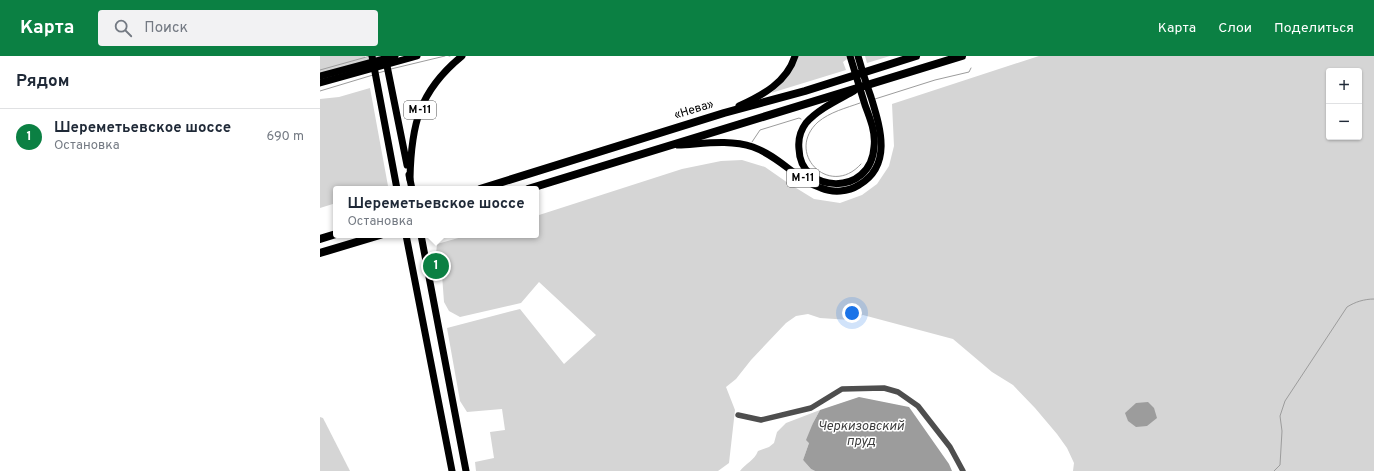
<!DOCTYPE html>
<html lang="ru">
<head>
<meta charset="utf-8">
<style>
	body { margin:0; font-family:Overpass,sans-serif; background:#f2f2f3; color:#1f2937 }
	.controls { position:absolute; right:12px; top:12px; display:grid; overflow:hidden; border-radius:4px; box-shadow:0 1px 3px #0004 }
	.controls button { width:36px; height:36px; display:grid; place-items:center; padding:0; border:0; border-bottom:1px solid #e0e1e3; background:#fff; color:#1f2937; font:20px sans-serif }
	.you { position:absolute; left:532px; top:257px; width:14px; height:14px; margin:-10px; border:3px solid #fff; border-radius:50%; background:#1a73e8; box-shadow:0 0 0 6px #1a73e833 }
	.badge { display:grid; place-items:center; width:26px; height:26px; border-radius:50%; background:#0b8043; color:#fff; font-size:13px; font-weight:700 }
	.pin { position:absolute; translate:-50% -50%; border:2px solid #fff; box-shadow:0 1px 4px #0006 }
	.popup { position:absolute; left:13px; top:130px; width:206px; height:52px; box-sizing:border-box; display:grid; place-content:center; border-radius:4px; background:#fff; filter:drop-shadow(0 1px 3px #0005); font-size:13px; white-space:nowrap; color:#747a83 }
	.popup b { font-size:15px; color:#1f2937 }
	.popup::after { content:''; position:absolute; left:50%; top:100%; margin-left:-8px; border:8px solid transparent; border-top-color:#fff }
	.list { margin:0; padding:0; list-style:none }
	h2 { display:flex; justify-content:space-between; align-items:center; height:52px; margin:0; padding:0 16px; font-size:17px }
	h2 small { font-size:13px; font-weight:400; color:#747a83 }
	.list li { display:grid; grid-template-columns:26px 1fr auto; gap:12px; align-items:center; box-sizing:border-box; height:56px; padding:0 16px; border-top:1px solid #e0e1e3 }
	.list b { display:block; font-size:15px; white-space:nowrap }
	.list p { margin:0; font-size:13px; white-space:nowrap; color:#747a83 }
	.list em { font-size:13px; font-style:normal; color:#747a83 }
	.icon { flex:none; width:22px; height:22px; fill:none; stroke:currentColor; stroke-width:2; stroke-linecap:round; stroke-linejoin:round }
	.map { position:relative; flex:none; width:1054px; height:415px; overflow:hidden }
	header { display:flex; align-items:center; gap:24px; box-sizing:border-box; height:56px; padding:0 20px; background:#0b8043; color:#fff }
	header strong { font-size:19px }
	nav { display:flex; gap:22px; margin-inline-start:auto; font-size:14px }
	.search { width:280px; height:36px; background:#f2f2f3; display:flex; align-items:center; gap:10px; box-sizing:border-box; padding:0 14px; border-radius:4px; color:#747a83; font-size:15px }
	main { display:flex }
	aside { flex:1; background:#fff }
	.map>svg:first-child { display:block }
	.green { fill:#d5d5d5; fill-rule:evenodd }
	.water { fill:#9c9c9c }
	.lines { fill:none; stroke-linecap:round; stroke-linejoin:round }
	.stream { stroke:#9c9c9c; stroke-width:1 }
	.minor { stroke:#4e4e4e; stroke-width:5.5 }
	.major { stroke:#000; stroke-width:7 }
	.highway { stroke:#000; stroke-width:8 }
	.labels { text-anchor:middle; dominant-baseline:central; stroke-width:3; stroke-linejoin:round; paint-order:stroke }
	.shield { fill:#fff; stroke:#4c4c4c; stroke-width:1 }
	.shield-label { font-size:11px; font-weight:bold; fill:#000 }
	.street-label { font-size:12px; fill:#000; stroke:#fff }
	.water-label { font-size:13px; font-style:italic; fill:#3d3d3d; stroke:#fff }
</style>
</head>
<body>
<header>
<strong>Карта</strong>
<div class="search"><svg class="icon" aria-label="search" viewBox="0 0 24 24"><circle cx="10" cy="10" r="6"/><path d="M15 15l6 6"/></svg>Поиск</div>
<nav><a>Карта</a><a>Слои</a><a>Поделиться</a></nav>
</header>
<main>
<aside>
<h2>Рядом<small></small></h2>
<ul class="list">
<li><span class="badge">1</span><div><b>Шереметьевское шоссе</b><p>Остановка</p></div><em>690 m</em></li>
</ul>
</aside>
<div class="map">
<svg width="1054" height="415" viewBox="0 0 1054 415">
	<rect width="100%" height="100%" fill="#fff"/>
	<g class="green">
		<path d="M0 0H45V2L53 0H64L0 18Z"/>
		<path d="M478 0H526L527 3 523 6 526 14 451 37C464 27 471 15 478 0Z"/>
		<path d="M545 0H570L547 7Z"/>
		<path d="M719 0H1054V415H753L754 407 747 392 737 378 715 352 693 329 672 316 633 283 543 259 530 264 500 262 488 258 476 260 466 267 431 304 416 323 406 331 415 354 409 407 398 415H156L155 406 174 402 170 376 185 374 182 353 147 356 140 345 127 272 200 253 244 308 276 279 219 226 201 247 140 261 129 255 124 246 122 219 116 198 117 188 149 179H216V160L362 113 401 105 422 104 445 111 468 127 494 143 520 147 542 139 557 128 569 110 574 90 572 48ZM1009 15H1039V81H1009Z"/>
		<path d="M50 32 68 130 60 133H16V147L0 152V43L19 41Z"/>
		<path d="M500 354 493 367 489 387 483 404 491 413 495 415H420C426 407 434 405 438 395L449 391 454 387 457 376 466 367Z"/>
		<path d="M0 361 3 362 30 415H0Z"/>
	</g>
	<g class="water">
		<path d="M539 341 589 351 629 408 632 415H495L491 413 483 404 489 387 486 384 493 367 500 354Z"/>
		<path d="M828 346 834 352 837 362 827 370 816 371 808 365 805 357 816 347Z"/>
	</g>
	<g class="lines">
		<g class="stream">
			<path d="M129 0H130"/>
			<path d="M71 13 125 0"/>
			<path d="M0 14 50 0"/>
			<path d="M58 17 65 15"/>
			<path d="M0 35 53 19"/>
			<path d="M555 43 615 24 649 16 651 12"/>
			<path d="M540 47C526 52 510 56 498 66 464 97 510 143 541 108"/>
			<path d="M432 86 440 74 479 62 481 63"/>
			<path d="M954 415 960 409 962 375 960 360 965 345 1027 251C1035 246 1044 243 1054 243"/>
		</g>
		<path class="minor" d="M418 359 441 364 491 352 522 333 564 332 578 336 598 350 630 391 643 415"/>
		<g class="major">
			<path d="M52 0 77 133"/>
			<path d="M65 0 87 109"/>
			<path d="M530 0C535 16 540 33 545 49 550 62 556 77 554 91 551 141 480 138 479 93 478 84 480 75 486 67 498 53 518 44 534 35"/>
			<path d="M0 20 75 0"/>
			<path d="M0 27 97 0"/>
			<path d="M419 50C443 39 467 26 475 0"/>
			<path d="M358 89C382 88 409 83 433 91 459 100 477 124 501 132 513 137 528 136 539 129 573 109 560 71 551 41 546 27 542 14 538 0"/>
			<path d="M89 119 92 133"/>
			<path d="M90 123C91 69 99 35 142 0"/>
			<path d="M86 179 132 415"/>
			<path d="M101 179 146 415"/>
		</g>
		<g class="highway">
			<path d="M160 133 404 57 485 35 596 0"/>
			<path d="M208 133 642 0"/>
			<path d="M0 183 16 178"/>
			<path d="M0 197 60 179"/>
		</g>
	</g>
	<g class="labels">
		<g class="shield">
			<rect x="84" y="45" width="32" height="18" rx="3"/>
			<rect x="467" y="113" width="32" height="18" rx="3"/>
		</g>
		<g class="shield-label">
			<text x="100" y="54">М-11</text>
			<text x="483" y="122">М-11</text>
		</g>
		<g class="street-label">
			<text transform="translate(374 54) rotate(-17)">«Нева»</text>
		</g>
		<g class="water-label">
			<text x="541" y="371">Черкизовский<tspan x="541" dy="15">пруд</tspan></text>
		</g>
	</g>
</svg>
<div class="controls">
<button>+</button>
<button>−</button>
</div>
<div class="you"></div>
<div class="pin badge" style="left:116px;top:210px">1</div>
<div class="popup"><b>Шереметьевское шоссе</b>Остановка</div>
</div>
</main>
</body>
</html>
